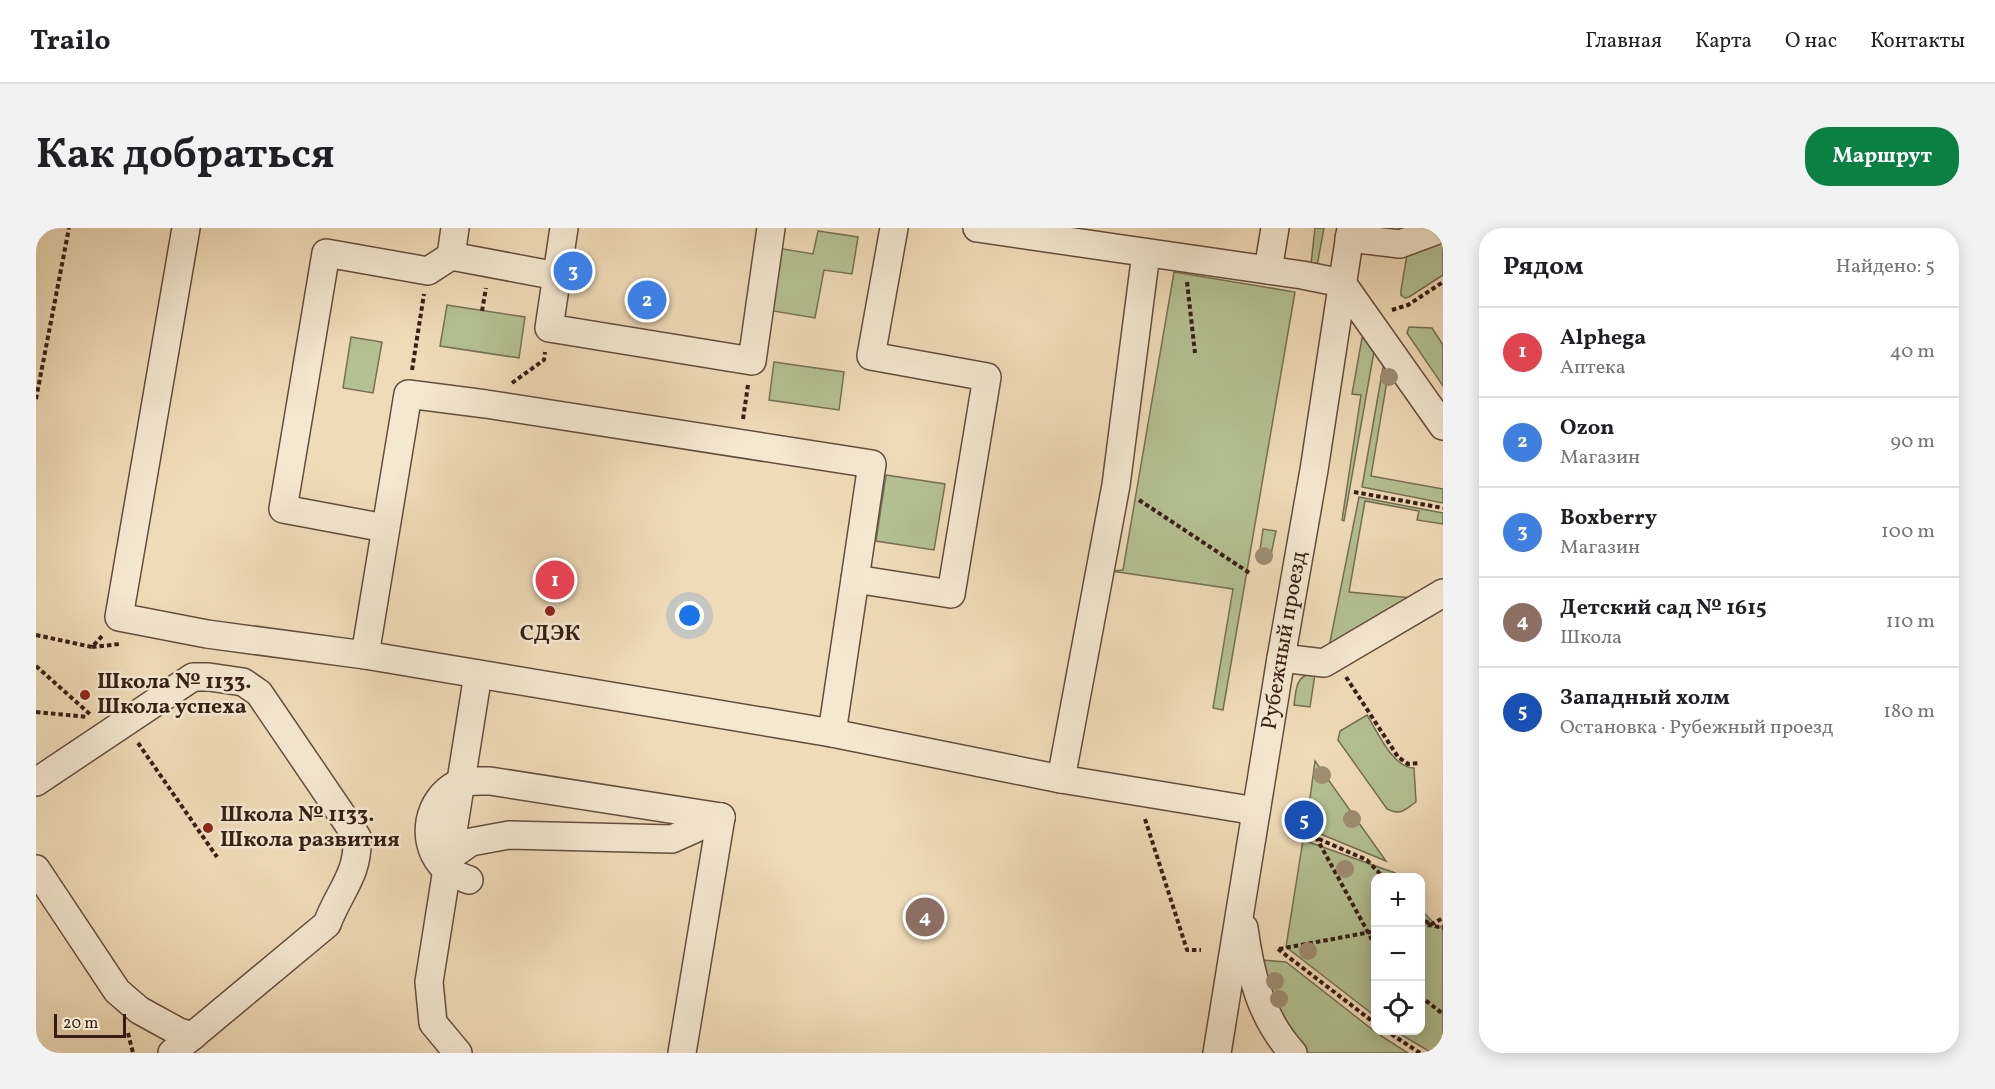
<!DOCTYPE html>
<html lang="ru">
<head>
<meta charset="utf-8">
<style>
	body { margin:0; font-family:Vollkorn,serif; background:#f2f2f2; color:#202124 }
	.controls { position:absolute; right:18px; bottom:18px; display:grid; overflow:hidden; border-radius:12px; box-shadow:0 3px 15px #0003 }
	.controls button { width:54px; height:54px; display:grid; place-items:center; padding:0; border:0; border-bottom:2px solid #e0e0e0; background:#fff; color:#202124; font:30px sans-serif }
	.scale { position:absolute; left:18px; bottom:15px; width:72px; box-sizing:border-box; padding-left:6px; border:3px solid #371e15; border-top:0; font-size:16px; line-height:21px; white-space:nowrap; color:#371e15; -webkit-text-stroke:4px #f5e8d1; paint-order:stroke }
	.you { position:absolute; left:654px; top:388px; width:21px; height:21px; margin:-15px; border:4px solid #fff; border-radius:50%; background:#1a73e8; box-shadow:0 0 0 9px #1a73e833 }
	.badge { display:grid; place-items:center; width:39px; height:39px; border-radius:50%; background:#0b8043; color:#fff; font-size:20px; font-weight:700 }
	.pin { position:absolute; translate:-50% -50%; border:3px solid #fff; box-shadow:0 2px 6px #0006 }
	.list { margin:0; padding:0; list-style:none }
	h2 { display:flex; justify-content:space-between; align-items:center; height:78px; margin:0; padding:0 24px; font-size:26px }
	h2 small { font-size:20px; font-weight:400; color:#757577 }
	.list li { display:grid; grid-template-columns:39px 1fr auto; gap:18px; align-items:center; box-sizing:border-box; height:90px; padding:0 24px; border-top:2px solid #e0e0e0 }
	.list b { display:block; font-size:22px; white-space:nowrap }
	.list p { margin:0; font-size:20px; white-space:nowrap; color:#757577 }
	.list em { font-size:20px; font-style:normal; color:#757577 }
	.icon { flex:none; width:33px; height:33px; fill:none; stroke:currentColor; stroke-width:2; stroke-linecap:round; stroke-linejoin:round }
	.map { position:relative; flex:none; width:1407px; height:825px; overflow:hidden; border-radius:24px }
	header { display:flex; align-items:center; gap:36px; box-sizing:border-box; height:84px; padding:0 30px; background:#fff; border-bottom:2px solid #e0e0e0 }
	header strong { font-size:28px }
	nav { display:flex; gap:33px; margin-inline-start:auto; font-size:21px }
	.intro { display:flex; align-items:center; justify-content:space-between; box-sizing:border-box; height:144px; padding:0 36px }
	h1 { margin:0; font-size:42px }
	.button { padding:15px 27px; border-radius:24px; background:#0b8043; color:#fff; font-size:21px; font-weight:700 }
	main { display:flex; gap:36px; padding:0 36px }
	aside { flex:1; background:#fff; border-radius:24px; box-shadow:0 3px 15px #0003 }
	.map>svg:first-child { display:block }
	.green { fill:#b4c193; stroke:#767054; stroke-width:1.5 }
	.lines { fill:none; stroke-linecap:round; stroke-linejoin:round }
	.minor-casing { stroke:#654d3e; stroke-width:30 }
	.path { stroke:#371e15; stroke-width:4; stroke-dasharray:4.5 3; stroke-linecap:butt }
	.minor { stroke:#f5e8d1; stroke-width:27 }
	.tree { fill:#9f8e73 }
	.poi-dot { fill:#8f2418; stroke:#f5e8d1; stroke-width:2 }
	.labels { text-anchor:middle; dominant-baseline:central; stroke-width:5; stroke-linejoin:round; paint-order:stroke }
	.poi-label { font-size:22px; font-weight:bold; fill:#371e15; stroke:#f5e8d1; text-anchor:start }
	.street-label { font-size:22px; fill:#371e15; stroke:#f5e8d1 }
</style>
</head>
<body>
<header>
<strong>Trailo</strong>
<nav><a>Главная</a><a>Карта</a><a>О нас</a><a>Контакты</a></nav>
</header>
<div class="intro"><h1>Как добраться</h1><a class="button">Маршрут</a></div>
<main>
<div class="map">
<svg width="1407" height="825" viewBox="0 0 1407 825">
	<rect width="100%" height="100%" fill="#f0dbb8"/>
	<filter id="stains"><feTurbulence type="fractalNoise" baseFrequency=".00333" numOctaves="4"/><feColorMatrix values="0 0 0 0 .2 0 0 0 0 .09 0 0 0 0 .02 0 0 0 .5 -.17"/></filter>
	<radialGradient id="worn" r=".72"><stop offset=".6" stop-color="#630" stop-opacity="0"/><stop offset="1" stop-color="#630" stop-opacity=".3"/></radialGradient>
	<g class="green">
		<path d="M1279 0H1288L1281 38 1275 36Z"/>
		<path d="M782 3 822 9 816 46 788 42 779 90 731 82 742 20 777 26Z"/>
		<path d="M1407 12V47L1373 69 1369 70 1365 67V62L1371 27Z"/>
		<path d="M1138 44 1259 64 1187 482 1177 480 1197 361 1075 343 1087 342Z"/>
		<path d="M411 77 489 89 483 130 404 118Z"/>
		<path d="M1373 99 1396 100 1407 117V158L1371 105Z"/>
		<path d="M315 109 346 114 337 165 307 160Z"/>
		<path d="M1326 110 1332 111 1339 118 1308 293 1306 292 1325 167 1316 166Z"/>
		<path d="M738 134 808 144 803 182 733 172Z"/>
		<path d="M1348 134 1353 141 1335 248 1407 261V275L1326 259Z"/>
		<path d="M850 247 909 256 898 322 840 313Z"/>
		<path d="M1323 269 1407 285V296L1381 292 1383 283 1329 273 1313 364 1377 370 1293 419Z"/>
		<path d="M1227 301 1240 303 1234 331 1223 329Z"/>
		<path d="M1274 446H1279L1274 479 1258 477C1260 464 1259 449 1274 446Z"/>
		<path d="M1331 487C1341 503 1357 540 1378 540L1380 574C1368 582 1365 588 1351 581L1302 512 1304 503Z"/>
		<path d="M1279 533 1350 633 1270 600Z"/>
		<path d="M1267 612 1359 645 1362 649 1340 650 1339 788 1250 719Z"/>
		<path d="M1385 682 1403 700 1407 697V825H1396L1359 803 1384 802Z"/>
		<path d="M1226 732 1250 734 1342 806 1372 825H1271L1261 818 1239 792Z"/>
	</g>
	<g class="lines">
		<defs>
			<g id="minor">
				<path d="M150 0 83 389 171 406 329 427 796 505 1025 551 1220 583"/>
				<path d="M528 0 513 100 716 133 735 0"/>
				<path d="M941 0 1266 47 1306 55 1407 198"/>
				<path d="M1313 10 1364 16 1407 0"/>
				<path d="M415 28 521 48"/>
				<path d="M1232 42 1239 0"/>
				<path d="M349 300 247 281 290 25 392 43 415 28 419 0"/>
				<path d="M329 427 372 166 450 176 836 236 819 351"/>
				<path d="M1245 430 1288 435 1407 365"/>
				<path d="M796 505 819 351 915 366 951 149 835 128 858 0"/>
				<path d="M1025 551 1080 257 1110 25"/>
				<path d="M0 554 157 449H173L207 454 223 465 321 609C323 647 303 663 291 696L136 825"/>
				<path d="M412 630 435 614 473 607 636 611 685 589"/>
				<path d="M0 641 81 763 103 782 143 804 157 808"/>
				<path d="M433 652C423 648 412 645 405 636 384 611 392 571 421 556 430 552 444 553 454 553L685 589"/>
				<path d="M1208 700C1214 746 1225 790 1257 825"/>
				<path d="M422 825 397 795 393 754 442 446"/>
				<path d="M646 825 685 589"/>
				<path id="s1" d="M1181 825 1245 430 1278 242 1315 0"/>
			</g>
		</defs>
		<use href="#minor" class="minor-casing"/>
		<g class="path">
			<path d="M1151 54 1159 125"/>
			<path d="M1356 82 1372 77 1407 54"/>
			<path d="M446 83 450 60"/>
			<path d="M376 142 388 66"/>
			<path d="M476 155 508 132 509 124"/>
			<path d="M0 171 33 0"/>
			<path d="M707 191 712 157"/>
			<path d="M1318 264 1407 280"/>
			<path d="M1103 272 1215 346"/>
			<path d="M0 407 56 419 67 407"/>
			<path d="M56 419 84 416"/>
			<path d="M0 438 55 487"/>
			<path d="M1310 449 1362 529 1372 536 1384 535"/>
			<path d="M0 484 52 489"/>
			<path d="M102 515 181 629"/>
			<path d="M1109 591 1151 722H1165"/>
			<path d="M1262 602 1331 632 1348 650"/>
			<path d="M1280 609 1340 719"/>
			<path d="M1384 687 1394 697 1407 690"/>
			<path d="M1384 698 1394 697 1407 700"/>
			<path d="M1242 721 1340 796"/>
			<path d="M1243 721 1340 703"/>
			<path d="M1384 768 1407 786"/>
			<path d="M1349 802 1384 825"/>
			<path d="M92 805 97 825"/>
		</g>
		<use href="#minor" class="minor"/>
	</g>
	<g class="tree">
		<circle cx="1353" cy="149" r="9"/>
		<circle cx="1228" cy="328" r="9"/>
		<circle cx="1286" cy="547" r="9"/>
		<circle cx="1316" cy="591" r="9"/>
		<circle cx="1309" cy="641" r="9"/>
		<circle cx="1272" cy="723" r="9"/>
		<circle cx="1239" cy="753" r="9"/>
		<circle cx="1243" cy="771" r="9"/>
	</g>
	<g class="poi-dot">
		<circle cx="514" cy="383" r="6"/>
		<circle cx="49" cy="467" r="6"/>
		<circle cx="172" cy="600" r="6"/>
	</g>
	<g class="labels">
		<g class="poi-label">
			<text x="514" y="406" text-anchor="middle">СДЭК</text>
			<text x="61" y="454">Школа № 1133.<tspan x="61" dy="25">Школа успеха</tspan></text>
			<text x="184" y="587">Школа № 1133.<tspan x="184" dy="25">Школа развития</tspan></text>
		</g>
		<g class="street-label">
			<text stroke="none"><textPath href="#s1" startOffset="418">Рубежный проезд</textPath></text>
		</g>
	</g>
	<rect width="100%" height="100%" filter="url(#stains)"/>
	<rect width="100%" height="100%" fill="url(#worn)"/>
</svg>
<div class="controls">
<button>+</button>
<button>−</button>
<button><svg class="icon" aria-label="locate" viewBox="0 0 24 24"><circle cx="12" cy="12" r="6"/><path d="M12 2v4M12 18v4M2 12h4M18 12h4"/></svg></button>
</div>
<div class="scale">20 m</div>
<div class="you"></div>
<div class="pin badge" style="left:519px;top:352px;background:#e0444e">1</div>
<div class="pin badge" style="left:611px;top:72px;background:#3f7fe0">2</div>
<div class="pin badge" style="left:537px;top:43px;background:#3f7fe0">3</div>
<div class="pin badge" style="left:889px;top:689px;background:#8d6e63">4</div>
<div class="pin badge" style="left:1268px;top:592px;background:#1a4fb4">5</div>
</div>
<aside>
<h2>Рядом<small>Найдено: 5</small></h2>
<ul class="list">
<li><span class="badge" style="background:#e0444e">1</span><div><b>Alphega</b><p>Аптека</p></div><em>40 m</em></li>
<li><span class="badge" style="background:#3f7fe0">2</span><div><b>Ozon</b><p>Магазин</p></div><em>90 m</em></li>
<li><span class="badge" style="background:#3f7fe0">3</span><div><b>Boxberry</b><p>Магазин</p></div><em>100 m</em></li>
<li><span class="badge" style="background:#8d6e63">4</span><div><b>Детский сад № 1615</b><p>Школа</p></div><em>110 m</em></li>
<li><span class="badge" style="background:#1a4fb4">5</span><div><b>Западный холм</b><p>Остановка · Рубежный проезд</p></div><em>180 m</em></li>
</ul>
</aside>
</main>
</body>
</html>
